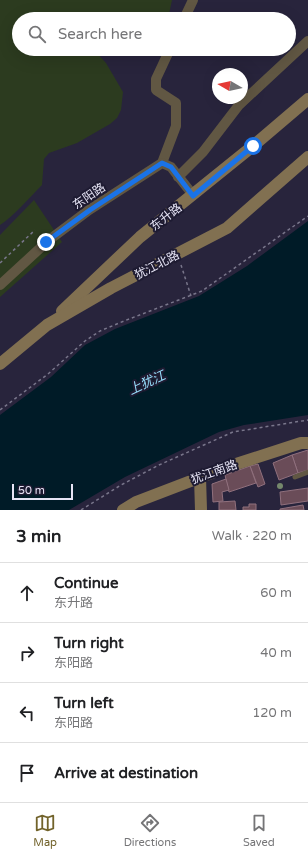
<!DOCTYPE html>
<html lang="en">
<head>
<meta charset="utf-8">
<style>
	body { margin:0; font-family:"Varela Round","Noto Sans SC",sans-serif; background:#f2f2f2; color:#202124 }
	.compass { position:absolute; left:212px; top:68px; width:36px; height:36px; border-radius:50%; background:#fff; box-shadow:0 4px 16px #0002; rotate:279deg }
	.scale { position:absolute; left:12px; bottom:10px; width:61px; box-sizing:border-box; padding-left:4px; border:2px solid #e6e4f5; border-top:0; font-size:11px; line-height:14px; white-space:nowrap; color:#e6e4f5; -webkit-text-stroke:3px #1e1b32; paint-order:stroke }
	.stop { position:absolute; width:12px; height:12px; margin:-9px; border:3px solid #1a73e8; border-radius:50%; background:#fff }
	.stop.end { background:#1a73e8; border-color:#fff; box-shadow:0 1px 4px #0008 }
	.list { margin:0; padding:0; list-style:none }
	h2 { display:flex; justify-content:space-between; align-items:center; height:52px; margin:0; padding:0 16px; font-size:17px }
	h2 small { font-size:13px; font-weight:400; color:#757577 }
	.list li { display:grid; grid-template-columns:26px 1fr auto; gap:12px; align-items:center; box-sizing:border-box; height:60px; padding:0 16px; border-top:1px solid #e0e0e0 }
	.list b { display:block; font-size:15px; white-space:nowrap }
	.list p { margin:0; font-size:13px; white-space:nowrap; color:#757577 }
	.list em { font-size:13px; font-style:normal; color:#757577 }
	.icon { flex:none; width:22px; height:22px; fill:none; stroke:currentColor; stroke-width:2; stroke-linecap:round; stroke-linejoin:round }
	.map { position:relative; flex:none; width:308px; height:510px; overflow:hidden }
	.search { position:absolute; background:#fff; box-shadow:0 4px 16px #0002; left:12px; right:12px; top:12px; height:44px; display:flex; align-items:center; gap:10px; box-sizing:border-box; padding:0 14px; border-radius:22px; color:#757577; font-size:15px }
	.sheet { height:292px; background:#fff }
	nav { display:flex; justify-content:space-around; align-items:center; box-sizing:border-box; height:56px; border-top:1px solid #e0e0e0; background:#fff; font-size:11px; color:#757577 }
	nav a { display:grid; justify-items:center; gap:2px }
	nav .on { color:#72632b }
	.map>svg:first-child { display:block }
	.green { fill:#2c3b1f }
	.water { fill:#001b27 }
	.building { fill:#6a4c58; stroke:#90707d }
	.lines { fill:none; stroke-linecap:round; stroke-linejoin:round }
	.path { stroke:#79768b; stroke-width:1.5; stroke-dasharray:3 3; stroke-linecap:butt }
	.lane { stroke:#615743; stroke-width:5 }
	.street { stroke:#615743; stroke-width:10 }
	.secondary { stroke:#817051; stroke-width:12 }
	.tree { fill:#75886c }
	.route { stroke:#1a73e8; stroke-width:5 }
	.labels { text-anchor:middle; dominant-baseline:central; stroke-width:4; stroke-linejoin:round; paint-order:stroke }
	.street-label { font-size:12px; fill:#e6e4f5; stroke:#1e1b32 }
	.water-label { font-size:13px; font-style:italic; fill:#98dffd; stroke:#1e1b32 }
</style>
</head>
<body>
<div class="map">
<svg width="308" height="510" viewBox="0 0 308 510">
	<rect width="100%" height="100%" fill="#28243c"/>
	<g class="green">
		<path d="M0 0H172L168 19H107L91 14 83 19H19V49H93L106 63 123 92 121 110 117 118 110 124 77 143 49 153 44 159 42 185C30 197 13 217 0 225Z"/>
		<path d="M34 200 62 242 0 297V235Z"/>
	</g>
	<path class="water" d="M308 221V415L244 425 219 432 125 477 69 510H0V415L51 377 85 345 115 329 199 296 247 266Z"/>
	<g class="building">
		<path d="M308 450V470L298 473 292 455Z"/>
		<path d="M292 455 298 473 279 480 273 463Z"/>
		<path d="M258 464 265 484 258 487 250 466Z"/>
		<path d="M250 466 256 483 229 492 225 475Z"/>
		<path d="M226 479 229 490 222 492 223 501 213 502 212 484Z"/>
		<path d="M308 488V501L281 505 280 492Z"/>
		<path d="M235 501 236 510H219V502Z"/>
		<path d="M249 504H256V510H243V507H249Z"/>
		<path d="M303 505 304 510H280V509Z"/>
	</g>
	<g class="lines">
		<g class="path">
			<path d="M0 263 35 230"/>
			<path d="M181 265 191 296"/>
			<path d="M0 410 48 374 85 341 100 331 124 321 202 291 308 216"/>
			<path d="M81 510 121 485 159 465 233 432 308 420"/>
		</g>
		<path class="lane" d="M295 477 308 472"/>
		<g class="street">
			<path d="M184 19 193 0"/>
			<path d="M162 163 176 126V103L156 90V79L170 49"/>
			<path d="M178 177 203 152 239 105 308 41"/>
			<path d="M0 285 49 240 89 210 162 163 171 167 193 195"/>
		</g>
		<g class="secondary">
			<path d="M62 311 140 237 253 146 308 99"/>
			<path d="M0 364 47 325 111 288 227 228 308 157"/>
			<path d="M200 477 201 510"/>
			<path d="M123 510 136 502 230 466 301 443H308"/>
		</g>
	</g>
	<circle class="tree" cx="280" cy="486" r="3"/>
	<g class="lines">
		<path class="route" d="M46 242 90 210 162 163 171 167 193 196 253 146"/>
	</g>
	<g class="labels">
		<g class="street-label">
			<text transform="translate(89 196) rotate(-34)">东阳路</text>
			<text transform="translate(166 217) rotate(-38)">东升路</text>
			<text transform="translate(157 265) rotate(-27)">犹江北路</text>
			<text transform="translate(214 472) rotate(-20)">犹江南路</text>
		</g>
		<g class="water-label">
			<text transform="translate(147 383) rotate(-25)">上犹江</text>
		</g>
	</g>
</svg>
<svg class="compass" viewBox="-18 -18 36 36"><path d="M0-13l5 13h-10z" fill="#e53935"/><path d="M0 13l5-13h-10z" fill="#757577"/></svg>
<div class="scale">50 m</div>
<div class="stop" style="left:253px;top:146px"></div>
<div class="stop end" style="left:46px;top:242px"></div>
<div class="search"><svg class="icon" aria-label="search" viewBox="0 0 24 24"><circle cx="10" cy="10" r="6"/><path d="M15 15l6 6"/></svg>Search here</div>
</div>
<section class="sheet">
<h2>3 min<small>Walk · 220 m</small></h2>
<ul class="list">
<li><svg class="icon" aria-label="ahead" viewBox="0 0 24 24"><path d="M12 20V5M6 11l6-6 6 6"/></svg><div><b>Continue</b><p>东升路</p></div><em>60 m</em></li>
<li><svg class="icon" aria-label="right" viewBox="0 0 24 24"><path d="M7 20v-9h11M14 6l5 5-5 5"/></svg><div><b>Turn right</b><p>东阳路</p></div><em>40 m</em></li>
<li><svg class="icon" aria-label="left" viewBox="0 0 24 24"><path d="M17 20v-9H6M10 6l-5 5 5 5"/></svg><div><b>Turn left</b><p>东阳路</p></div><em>120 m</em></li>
<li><svg class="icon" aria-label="arrive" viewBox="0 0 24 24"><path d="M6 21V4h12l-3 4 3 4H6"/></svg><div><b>Arrive at destination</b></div></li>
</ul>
</section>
<nav>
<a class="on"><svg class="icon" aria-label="map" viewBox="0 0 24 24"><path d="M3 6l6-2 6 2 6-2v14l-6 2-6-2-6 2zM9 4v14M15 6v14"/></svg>Map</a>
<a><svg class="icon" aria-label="directions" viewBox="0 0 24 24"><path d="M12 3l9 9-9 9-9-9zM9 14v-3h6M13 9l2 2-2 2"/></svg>Directions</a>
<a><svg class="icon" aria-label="saved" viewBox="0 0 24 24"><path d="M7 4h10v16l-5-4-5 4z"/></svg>Saved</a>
</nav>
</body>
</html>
